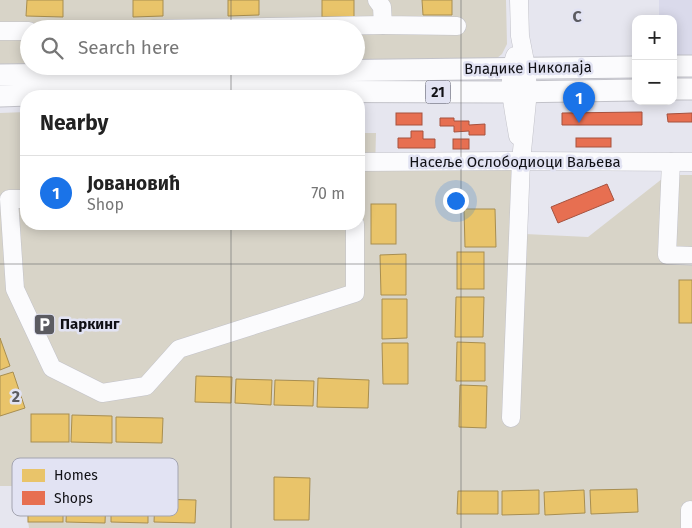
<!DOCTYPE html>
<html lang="en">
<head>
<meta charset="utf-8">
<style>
	body { margin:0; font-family:"Fira Sans",sans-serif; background:#f2f2f2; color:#222 }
	.controls { position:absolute; right:15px; top:15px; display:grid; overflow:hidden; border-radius:10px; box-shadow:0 2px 12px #0003 }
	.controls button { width:45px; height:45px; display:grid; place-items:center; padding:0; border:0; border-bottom:1px solid #e0e0e0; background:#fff; color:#222; font:25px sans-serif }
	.you { position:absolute; left:455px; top:200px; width:18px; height:18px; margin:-12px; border:4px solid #fff; border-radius:50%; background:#1a73e8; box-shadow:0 0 0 8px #1a73e833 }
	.badge { display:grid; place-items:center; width:32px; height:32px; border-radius:50%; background:#1a73e8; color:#fff; font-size:16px; font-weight:700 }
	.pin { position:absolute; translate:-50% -41px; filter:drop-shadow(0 1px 2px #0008) }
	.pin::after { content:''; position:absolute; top:26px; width:18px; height:15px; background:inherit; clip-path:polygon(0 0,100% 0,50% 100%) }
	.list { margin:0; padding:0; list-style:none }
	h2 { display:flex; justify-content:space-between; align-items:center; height:65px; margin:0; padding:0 20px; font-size:21px }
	h2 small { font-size:16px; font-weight:400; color:#767676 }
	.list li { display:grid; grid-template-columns:32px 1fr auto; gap:15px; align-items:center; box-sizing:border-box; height:75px; padding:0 20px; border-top:1px solid #e0e0e0 }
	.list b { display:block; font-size:19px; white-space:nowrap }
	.list p { margin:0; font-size:16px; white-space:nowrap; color:#767676 }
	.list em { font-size:16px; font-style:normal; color:#767676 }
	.icon { flex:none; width:28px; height:28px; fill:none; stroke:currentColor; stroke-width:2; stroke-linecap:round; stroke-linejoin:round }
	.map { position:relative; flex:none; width:692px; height:528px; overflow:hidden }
	.search { position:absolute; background:#fff; box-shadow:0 2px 12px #0003; left:20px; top:20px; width:345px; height:55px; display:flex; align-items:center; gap:12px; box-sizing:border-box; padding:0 18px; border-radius:28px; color:#767676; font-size:19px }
	.panel { position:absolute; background:#fff; box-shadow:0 2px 12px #0003; left:20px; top:90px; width:345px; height:140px; border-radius:20px }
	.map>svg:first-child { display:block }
	.built { fill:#dadaeb }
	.green { fill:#d8d4c8 }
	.homes { fill:#e9c46a; stroke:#a88e50 }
	.shops { fill:#e76f51; stroke:#a6523f }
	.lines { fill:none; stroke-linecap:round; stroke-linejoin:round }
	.minor-casing { stroke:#c2c2c9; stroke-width:19 }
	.major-casing { stroke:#c2c2c9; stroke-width:23 }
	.minor { stroke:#fbfbfd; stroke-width:18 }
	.major { stroke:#fbfbfd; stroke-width:21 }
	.grid { fill:none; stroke:#5b5b61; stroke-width:1; stroke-opacity:0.55 }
	.labels { text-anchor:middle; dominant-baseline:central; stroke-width:5; stroke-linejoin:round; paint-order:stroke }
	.shield { fill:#e2e3f3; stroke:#4f4f58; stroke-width:1 }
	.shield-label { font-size:14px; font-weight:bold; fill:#101015 }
	.street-label { font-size:15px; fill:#101015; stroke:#e2e3f3 }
	.poi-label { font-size:15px; font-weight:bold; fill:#101015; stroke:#e2e3f3; text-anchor:start }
	.key { fill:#e2e3f3; stroke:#a3a4b0; stroke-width:1 }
	.key-label { font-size:14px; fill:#101015 }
	.grid-label { font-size:16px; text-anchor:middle; font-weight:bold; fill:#5b5b61; stroke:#e2e3f3; stroke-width:5; stroke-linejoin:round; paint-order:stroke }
</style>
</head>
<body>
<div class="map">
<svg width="692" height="528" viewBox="0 0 692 528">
	<rect width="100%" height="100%" fill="#e6e6ef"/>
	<path class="built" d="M659 0H692V66H673V19H659Z"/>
	<g class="green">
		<path d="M0 0H506L507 44 502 54 491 63 356 64V29H29V66H0Z"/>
		<path d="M26 112V224H359V133H376L375 170 512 168 525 234 588 237 667 175H692V528H29L23 486H0V113Z"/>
	</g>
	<g class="homes">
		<path d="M27 0H63V17L26 16Z"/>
		<path d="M133 0H163V16L133 17Z"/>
		<path d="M228 0H259V15L228 16Z"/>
		<rect x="322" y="0" width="32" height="17"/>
		<path d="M422 0H452V15H423Z"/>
		<rect x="371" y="204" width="25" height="40"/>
		<path d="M464 209H495L496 247H465Z"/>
		<rect x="457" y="252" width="27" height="37"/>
		<path d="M406 254V295H381L380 255Z"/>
		<rect x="679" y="280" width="13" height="43"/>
		<path d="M456 297H484L483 337H455Z"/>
		<path d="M382 299H407V338L382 339Z"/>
		<path d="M0 338 10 366 0 370Z"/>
		<path d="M457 342 485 343V381H456Z"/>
		<path d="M382 343H408V384H383Z"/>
		<path d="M13 372 25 408 0 416V376Z"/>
		<path d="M196 376 232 377 231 403 195 402Z"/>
		<path d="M318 378 369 380 368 408 317 407Z"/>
		<path d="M236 379 272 380 271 405 235 403Z"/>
		<path d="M275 380 314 381 313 406 274 405Z"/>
		<path d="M460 385 487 386 486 428 459 427Z"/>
		<rect x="31" y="414" width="38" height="28"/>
		<path d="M72 415 112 416V443L71 442Z"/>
		<path d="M116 417 163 418 162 443 116 442Z"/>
		<path d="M274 477 310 478 309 520H274Z"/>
		<path d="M637 489 638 512 591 514 590 490Z"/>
		<path d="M539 490V514L502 515V491Z"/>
		<path d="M584 490 585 513 545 515 544 492Z"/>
		<path d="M458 491H498V514H457Z"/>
		<path d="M111 497 148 498V523L111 522Z"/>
		<rect x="28" y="498" width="35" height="24"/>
		<path d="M67 498H106L105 523 66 522Z"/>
		<path d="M155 499 196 500 195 523 154 522Z"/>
	</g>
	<g class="shops">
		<path d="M642 112V125H562V113Z"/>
		<rect x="396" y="113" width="26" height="12"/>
		<path d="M692 113V122H668L667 114Z"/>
		<path d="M440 118H454V121H469V125L485 124V135H469V131L454 132V126H440Z"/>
		<path d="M411 131H423V139H435V148H398V138H411Z"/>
		<rect x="576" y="138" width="35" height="9"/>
		<rect x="453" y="139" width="16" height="10"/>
		<path d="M607 184 614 200 558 223 551 207Z"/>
	</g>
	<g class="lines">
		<defs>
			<g id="minor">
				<path d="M377 0 382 7 383 25 457 26"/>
				<path d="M153 29 383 25"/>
				<path d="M0 31H29"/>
				<path d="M515 56C506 81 514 110 518 136"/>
				<path d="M359 162 521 161 692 162"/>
				<path d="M671 162 667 255 692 256"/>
				<path d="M26 199H9L15 289 52 368 102 393 146 386 179 349 355 293V224"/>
				<path d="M511 418 521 161 528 91 526 67 520 36 519 0"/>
				<path d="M690 510V528"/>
			</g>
			<g id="major">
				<path d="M673 66H692"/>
				<path d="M0 75 636 67"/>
				<path d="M673 89H692"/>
				<path d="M0 96 142 91 512 92 636 90"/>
			</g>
		</defs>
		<use href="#minor" class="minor-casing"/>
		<use href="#major" class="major-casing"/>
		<use href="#minor" class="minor"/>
		<use href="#major" class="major"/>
	</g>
	<path class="grid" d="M231 0V29M461 0V528M231 66V96M231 224V528M0 264H692"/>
	<defs>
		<symbol id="parking-square" viewBox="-11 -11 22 22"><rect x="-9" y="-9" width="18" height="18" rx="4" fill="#5b5b61" stroke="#e2e3f3"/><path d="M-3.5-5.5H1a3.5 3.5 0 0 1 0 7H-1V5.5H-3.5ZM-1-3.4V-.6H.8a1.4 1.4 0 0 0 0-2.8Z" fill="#fff"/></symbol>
	</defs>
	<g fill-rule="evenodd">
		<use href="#parking-square" x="32" y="312" width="25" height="25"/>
	</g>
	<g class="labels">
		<rect class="shield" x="425.5" y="80.5" width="25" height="23" rx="4"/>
		<g class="shield-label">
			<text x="438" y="92">21</text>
		</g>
		<g class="street-label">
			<text transform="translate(528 68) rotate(-1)">Владике Николаја</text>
			<text x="515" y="162">Насеље Ослободиоци Ваљева</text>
		</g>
		<g class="poi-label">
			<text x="60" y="324">Паркинг</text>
		</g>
	</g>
	<rect x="12" y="458" width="166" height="58" rx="8" class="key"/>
	<rect x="22" y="469" width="23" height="13" fill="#e9c46a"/>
	<rect x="22" y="491" width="23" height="14" fill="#e76f51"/>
	<g class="key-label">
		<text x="54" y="480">Homes</text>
		<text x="54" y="503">Shops</text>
	</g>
	<g class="grid-label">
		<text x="577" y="22">C</text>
		<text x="16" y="402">2</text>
	</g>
</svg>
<div class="controls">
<button>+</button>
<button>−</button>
</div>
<div class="you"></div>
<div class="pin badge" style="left:579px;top:123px">1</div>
<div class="search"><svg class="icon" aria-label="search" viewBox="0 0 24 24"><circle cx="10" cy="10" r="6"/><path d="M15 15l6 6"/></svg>Search here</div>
<section class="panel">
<h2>Nearby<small></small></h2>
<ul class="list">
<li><span class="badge">1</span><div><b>Јовановић</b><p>Shop</p></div><em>70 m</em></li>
</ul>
</section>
</div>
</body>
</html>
